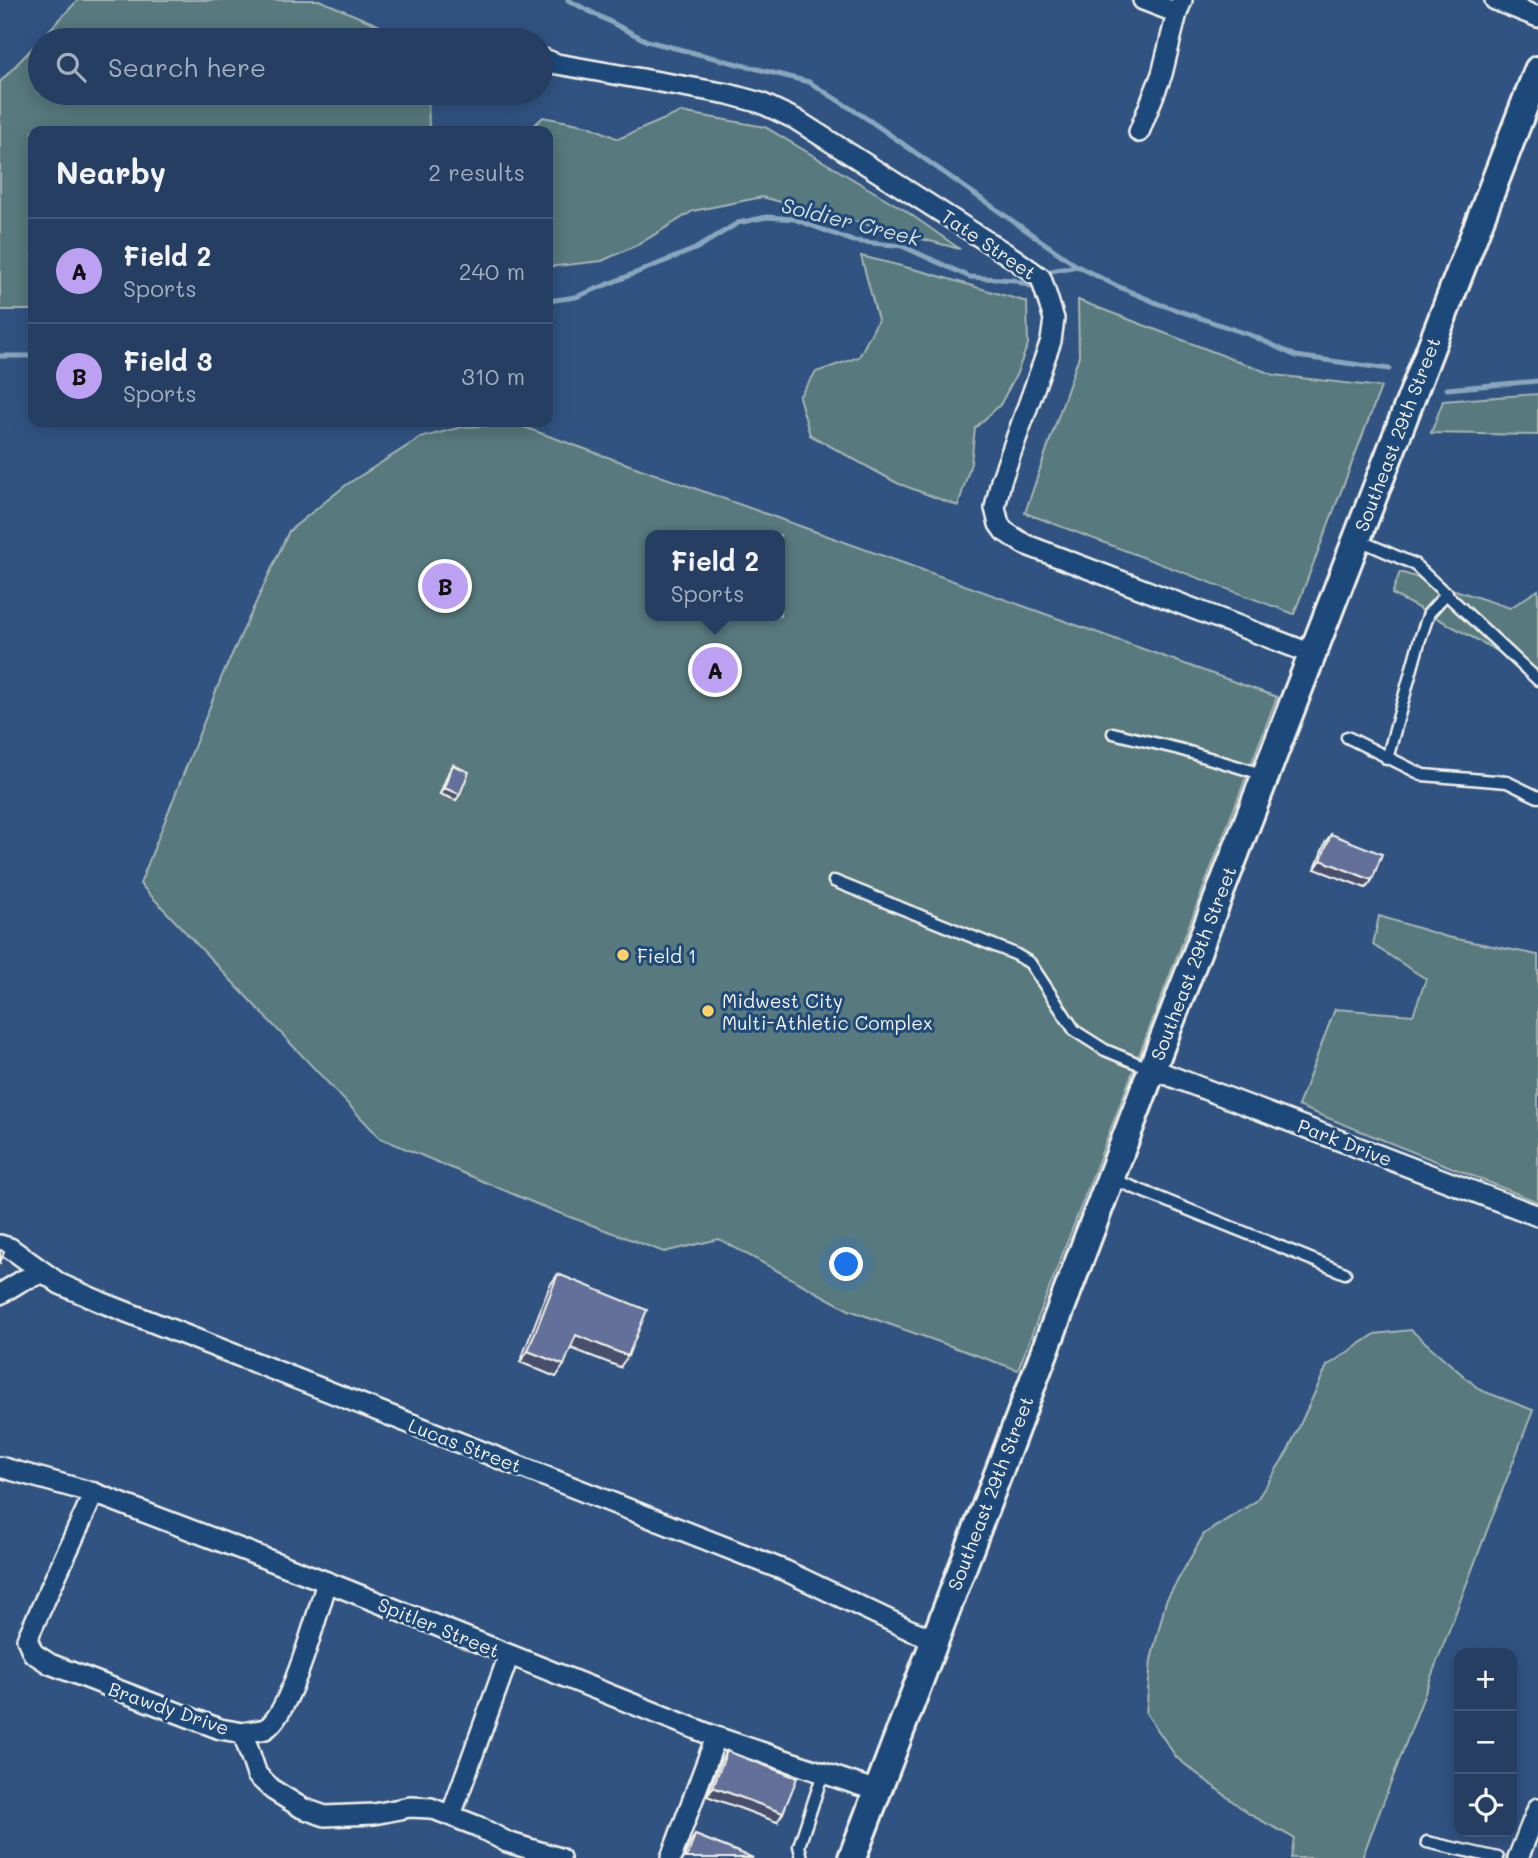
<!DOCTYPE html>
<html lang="en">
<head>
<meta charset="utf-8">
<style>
	body { margin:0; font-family:Mali,sans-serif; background:#2d4568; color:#f1f3f6 }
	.controls { position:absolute; right:21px; bottom:21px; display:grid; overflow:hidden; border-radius:14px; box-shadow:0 4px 18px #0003 }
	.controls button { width:63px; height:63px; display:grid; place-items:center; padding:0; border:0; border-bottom:2px solid #425777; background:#253e62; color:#f1f3f6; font:35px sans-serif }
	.you { position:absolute; left:847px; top:1265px; width:24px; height:24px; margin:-18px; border:5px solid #fff; border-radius:50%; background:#1a73e8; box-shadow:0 0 0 10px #1a73e833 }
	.badge { display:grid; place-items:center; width:46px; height:46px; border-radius:50%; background:#bca0f2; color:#111; font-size:23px; font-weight:700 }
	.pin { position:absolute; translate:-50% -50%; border:4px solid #fff; box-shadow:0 2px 7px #0006 }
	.popup { position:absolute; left:645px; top:530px; width:140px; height:91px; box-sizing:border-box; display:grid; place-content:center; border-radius:14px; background:#253e62; filter:drop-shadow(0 2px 5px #0005); font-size:23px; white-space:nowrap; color:#a3aebe }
	.popup b { font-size:26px; color:#f1f3f6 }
	.popup::after { content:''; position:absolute; left:50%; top:100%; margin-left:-14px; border:14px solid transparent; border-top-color:#253e62 }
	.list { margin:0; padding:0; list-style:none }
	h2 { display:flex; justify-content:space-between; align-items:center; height:91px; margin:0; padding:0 28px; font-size:30px }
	h2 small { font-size:23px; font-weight:400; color:#a3aebe }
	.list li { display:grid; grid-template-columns:46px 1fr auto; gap:21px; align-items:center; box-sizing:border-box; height:105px; padding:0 28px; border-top:2px solid #425777 }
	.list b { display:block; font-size:26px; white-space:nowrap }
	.list p { margin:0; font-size:23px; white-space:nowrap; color:#a3aebe }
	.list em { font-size:23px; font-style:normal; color:#a3aebe }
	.icon { flex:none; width:38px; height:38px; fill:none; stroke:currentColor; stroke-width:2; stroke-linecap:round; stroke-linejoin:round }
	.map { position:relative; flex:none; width:1538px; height:1858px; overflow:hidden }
	.search { position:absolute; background:#253e62; box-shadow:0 4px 18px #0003; left:28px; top:28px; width:525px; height:77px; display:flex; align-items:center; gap:18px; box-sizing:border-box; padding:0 24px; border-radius:38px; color:#a3aebe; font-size:26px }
	.panel { position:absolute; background:#253e62; box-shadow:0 4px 18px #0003; left:28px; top:126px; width:525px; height:301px; border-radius:14px }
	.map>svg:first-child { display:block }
	.green { fill:#59797d; stroke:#a6b5b2; stroke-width:2; fill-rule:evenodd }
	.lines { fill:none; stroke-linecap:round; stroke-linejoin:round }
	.stream { stroke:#89a6bb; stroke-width:5 }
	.service-casing { stroke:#f4f1e8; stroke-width:15 }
	.minor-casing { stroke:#f4f1e8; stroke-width:24 }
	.secondary-casing { stroke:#f4f1e8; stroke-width:32 }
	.service { stroke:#1f4a7a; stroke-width:10 }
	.minor { stroke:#1f4a7a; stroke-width:19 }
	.secondary { stroke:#1f4a7a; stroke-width:26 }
	.wall { fill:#566184; stroke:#f4f1e8; stroke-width:2 }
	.shaded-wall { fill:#464f6c; stroke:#f4f1e8; stroke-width:2 }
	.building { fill:#64719a; stroke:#f4f1e8; stroke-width:2 }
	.poi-dot { fill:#ffd166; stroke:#1f4a7a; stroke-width:2.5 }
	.labels { text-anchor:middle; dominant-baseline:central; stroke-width:6; stroke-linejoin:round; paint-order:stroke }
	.street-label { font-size:19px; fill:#f4f1e8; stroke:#1f4a7a }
	.poi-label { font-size:19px; fill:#f4f1e8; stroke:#1f4a7a; text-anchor:start }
	.water-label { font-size:21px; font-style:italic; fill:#d9dedd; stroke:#1f4a7a }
</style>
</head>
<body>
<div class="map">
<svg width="1538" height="1858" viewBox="0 0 1538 1858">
	<rect width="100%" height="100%" fill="#315382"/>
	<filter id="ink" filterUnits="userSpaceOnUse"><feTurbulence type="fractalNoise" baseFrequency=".0143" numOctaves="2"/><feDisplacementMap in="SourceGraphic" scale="14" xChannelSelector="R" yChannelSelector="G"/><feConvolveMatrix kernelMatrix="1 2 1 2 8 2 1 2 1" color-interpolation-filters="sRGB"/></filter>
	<g filter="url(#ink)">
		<g class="green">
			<path d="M78 0H319L413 40H40V93H428L429 131H33V310H0V82Z"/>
			<path d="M681 112 765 127 903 209 960 249 762 197 693 211 639 244 602 261 548 267V131H528L543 117 589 126 618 139Z"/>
			<path d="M861 256 925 272 1027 302 1028 344 1016 375 1000 405 975 428 971 463 958 506 897 483 810 435 799 397 816 372 859 357 878 320Z"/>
			<path d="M1078 300 1274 375 1381 387 1294 614 1025 513 1079 356Z"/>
			<path d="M1538 394V435L1431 433 1443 401Z"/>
			<path d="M518 425 1277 697 1018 1370 849 1310 719 1239 664 1252 546 1208 380 1138 140 884 222 676 289 531 346 485 420 438 462 427ZM650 535H780V616H650Z"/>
			<path d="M1400 572 1510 608 1538 590V679L1509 657 1392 594Z"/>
			<path d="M1379 916 1447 937 1538 955V1202L1298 1106 1335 1009 1413 1015 1426 979 1373 945Z"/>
			<path d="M1411 1330 1480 1390 1533 1410 1362 1858H1291L1294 1838 1249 1814 1177 1758 1146 1713 1151 1660 1166 1601 1204 1534 1256 1501 1288 1451 1327 1366 1375 1334Z"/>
		</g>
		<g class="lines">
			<g class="stream">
				<path d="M568 0 647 41 809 82 869 120 1077 266 1117 286 1159 304 1253 336 1296 356 1389 369"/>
				<path d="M1046 272 1077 266"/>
				<path d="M548 301 576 297 695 249 738 223 767 217 794 219 853 241 902 246 970 277 1014 280 1032 287"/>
				<path d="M0 356H33"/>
				<path d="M1447 389 1538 381"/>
			</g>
			<defs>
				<g id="service">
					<path d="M1359 540 1414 564 1538 680"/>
					<path d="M1113 733 1179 749 1265 775"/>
					<path d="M1347 737 1423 775 1507 782 1538 797"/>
					<path d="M1387 759 1420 639 1429 613 1447 593"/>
					<path d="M834 881 1015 954 1030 963 1075 1031 1105 1050 1151 1069"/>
					<path d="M1110 1178 1345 1273"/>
					<path d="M1427 1842 1498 1858"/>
					<path d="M802 1858 799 1846 823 1773"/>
				</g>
				<g id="minor">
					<path d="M1143 0 1177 13"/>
					<path d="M1495 0 1538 17"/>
					<path d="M541 58 557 64 728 94 761 103 795 119 1013 258 1041 278 1054 319 1051 341 1001 481 995 508 999 524 1004 531 1024 544 1312 654"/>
					<path d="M1139 132 1162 74 1177 13 1182 0"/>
					<path d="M1152 1069 1538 1216"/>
					<path d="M0 1245 10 1248 60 1284 101 1302 786 1571 910 1630 934 1639"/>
					<path d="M0 1294 23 1280 43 1273"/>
					<path d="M0 1467 94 1493 327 1582 716 1737 877 1791"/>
					<path d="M94 1493 27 1639 33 1653 50 1664 220 1729 243 1733 257 1775 273 1790 302 1808 325 1816 374 1814 410 1807 431 1808 477 1826 507 1842 560 1858"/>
					<path d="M243 1733C250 1731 259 1731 265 1729 290 1716 318 1611 327 1582"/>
					<path d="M451 1815 509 1655"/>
					<path d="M671 1858 716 1737"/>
					<path d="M1518 1858 1538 1808"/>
				</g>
				<path id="secondary" d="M852 1858 1152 1069 1538 70"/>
			</defs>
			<use href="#service" class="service-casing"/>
			<use href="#minor" class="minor-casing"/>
			<use href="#secondary" class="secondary-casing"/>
			<use href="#service" class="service"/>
			<use href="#minor" class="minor"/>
			<use href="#secondary" class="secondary"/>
		</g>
		<g class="wall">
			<path d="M453 765 460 794 456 800 440 794 449 771Z"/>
			<path d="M1331 834 1372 880 1366 888 1315 869 1325 843Z"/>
			<path d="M558 1274 620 1367 571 1348 556 1377 520 1362 550 1285Z"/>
			<path d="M727 1751 777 1822 707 1796 721 1760Z"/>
			<path d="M695 1835 753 1858H684L690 1843Z"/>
		</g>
		<g class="shaded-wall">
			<path d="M444 788 460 794 456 800 440 794Z"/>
			<path d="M1321 860 1372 880 1366 888 1315 869Z"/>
			<path d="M576 1335 628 1356 620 1367 568 1347Z"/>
			<path d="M528 1351 564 1365 556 1377 520 1362Z"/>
			<path d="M713 1787 783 1813 777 1822 707 1796Z"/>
		</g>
		<g class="building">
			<path d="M453 765 469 772 460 794 444 788Z"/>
			<path d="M1331 834 1382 854 1372 880 1321 860Z"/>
			<path d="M0 1250 4 1251 0 1264Z"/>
			<path d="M558 1274 647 1310 628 1356 576 1335 564 1365 528 1351Z"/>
			<path d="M727 1751 797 1778 783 1813 713 1787Z"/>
			<path d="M695 1835 753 1858H685L688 1855Z"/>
		</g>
	</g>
	<g class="poi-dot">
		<circle cx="623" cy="955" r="7"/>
		<circle cx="708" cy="1011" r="7"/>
	</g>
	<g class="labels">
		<g class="street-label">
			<text transform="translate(989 244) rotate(34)">Tate Street</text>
			<text transform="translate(1397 434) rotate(-69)">Southeast 29th Street</text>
			<text transform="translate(1193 963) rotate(-69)">Southeast 29th Street</text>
			<text transform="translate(1345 1142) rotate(21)">Park Drive</text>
			<text transform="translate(465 1445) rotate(21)">Lucas Street</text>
			<text transform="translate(990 1493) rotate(-69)">Southeast 29th Street</text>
			<text transform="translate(439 1627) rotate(22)">Spitler Street</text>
			<text transform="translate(169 1708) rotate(19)">Brawdy Drive</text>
		</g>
		<g class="poi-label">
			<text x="637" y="955">Field 1</text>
			<text x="722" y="1000">Midwest City<tspan x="722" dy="22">Multi-Athletic Complex</tspan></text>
		</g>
		<g class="water-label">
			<text transform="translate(851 221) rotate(14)">Soldier Creek</text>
		</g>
	</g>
</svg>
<div class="controls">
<button>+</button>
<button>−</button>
<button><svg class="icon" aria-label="locate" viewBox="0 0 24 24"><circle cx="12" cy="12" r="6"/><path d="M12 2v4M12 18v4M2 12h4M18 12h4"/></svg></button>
</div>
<div class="you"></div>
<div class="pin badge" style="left:715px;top:670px">A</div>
<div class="popup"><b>Field 2</b>Sports</div>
<div class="pin badge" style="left:445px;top:586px">B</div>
<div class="search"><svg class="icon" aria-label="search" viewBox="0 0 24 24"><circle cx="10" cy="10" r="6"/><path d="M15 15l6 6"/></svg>Search here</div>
<section class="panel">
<h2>Nearby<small>2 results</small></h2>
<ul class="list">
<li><span class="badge">A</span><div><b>Field 2</b><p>Sports</p></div><em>240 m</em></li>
<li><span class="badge">B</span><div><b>Field 3</b><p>Sports</p></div><em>310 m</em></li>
</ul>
</section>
</div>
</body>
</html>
